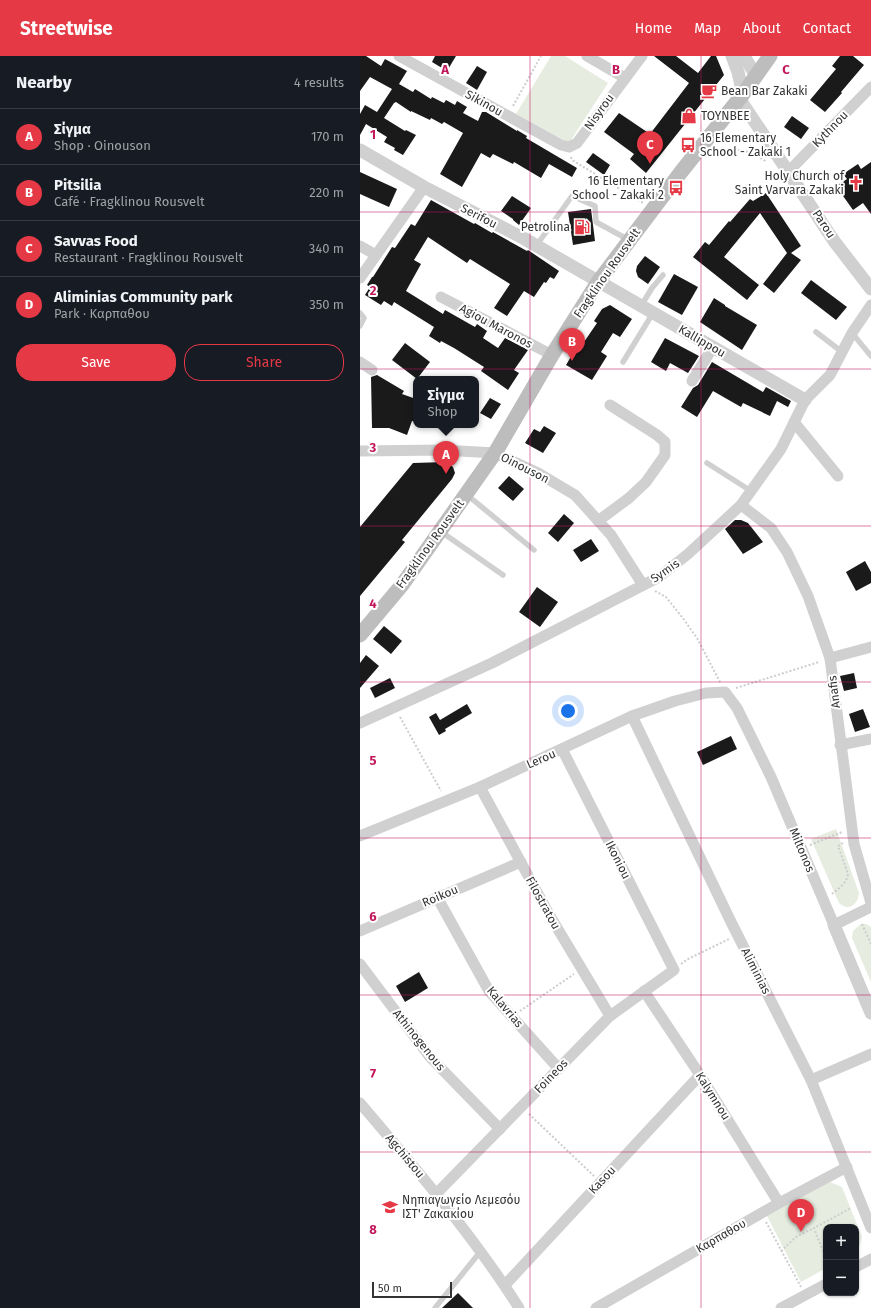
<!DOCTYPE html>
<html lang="en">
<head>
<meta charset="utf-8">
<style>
	body { margin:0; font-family:"Fira Sans",sans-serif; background:#20242c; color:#f1f3f6 }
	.controls { position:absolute; right:12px; bottom:12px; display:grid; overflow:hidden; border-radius:8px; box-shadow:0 1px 3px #0004 }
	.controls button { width:36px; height:36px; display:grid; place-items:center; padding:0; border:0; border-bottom:1px solid #363941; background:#171b24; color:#f1f3f6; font:20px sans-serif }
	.scale { position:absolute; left:12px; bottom:10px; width:80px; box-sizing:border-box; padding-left:4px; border:2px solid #333; border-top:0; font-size:11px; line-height:14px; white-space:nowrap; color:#333; -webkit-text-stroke:3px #fff; paint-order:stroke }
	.you { position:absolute; left:208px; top:655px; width:14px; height:14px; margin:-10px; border:3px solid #fff; border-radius:50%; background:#1a73e8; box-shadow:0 0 0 6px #1a73e833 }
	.badge { display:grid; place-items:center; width:26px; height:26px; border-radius:50%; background:#e63946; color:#fff; font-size:13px; font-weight:700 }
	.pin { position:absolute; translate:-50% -33px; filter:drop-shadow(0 1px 2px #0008) }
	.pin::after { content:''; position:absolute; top:21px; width:14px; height:12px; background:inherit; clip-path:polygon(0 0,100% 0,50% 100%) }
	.popup { position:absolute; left:53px; top:320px; width:66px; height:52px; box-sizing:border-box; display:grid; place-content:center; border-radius:8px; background:#171b24; filter:drop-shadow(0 1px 3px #0005); font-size:13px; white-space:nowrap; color:#9ea1a6 }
	.popup b { font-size:15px; color:#f1f3f6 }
	.popup::after { content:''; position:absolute; left:50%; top:100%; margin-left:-8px; border:8px solid transparent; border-top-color:#171b24 }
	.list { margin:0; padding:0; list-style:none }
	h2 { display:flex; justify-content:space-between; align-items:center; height:52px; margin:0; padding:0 16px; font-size:17px }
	h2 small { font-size:13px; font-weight:400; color:#9ea1a6 }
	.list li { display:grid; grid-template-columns:26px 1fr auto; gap:12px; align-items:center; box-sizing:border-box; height:56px; padding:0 16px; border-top:1px solid #363941 }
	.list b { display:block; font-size:15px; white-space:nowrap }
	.list p { margin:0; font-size:13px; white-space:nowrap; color:#9ea1a6 }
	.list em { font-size:13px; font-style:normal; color:#9ea1a6 }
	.actions { display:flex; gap:8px; padding:12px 16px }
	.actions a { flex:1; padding:9px 0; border:1px solid #e63946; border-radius:16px; text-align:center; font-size:14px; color:#e63946 }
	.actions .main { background:#e63946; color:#fff }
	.map { position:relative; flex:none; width:511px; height:1252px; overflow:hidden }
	header { display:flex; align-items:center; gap:24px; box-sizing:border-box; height:56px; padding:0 20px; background:#e63946; color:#fff }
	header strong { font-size:19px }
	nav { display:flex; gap:22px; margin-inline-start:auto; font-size:14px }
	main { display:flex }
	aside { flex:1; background:#171b24 }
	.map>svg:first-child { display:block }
	.green { fill:#e6ecdf }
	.building { fill:#1a1a1a }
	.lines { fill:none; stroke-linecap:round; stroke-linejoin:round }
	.path { stroke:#cdcdcd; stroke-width:2; stroke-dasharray:2 2; stroke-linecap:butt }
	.service { stroke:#d0d0d0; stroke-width:5.5 }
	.minor { stroke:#d0d0d0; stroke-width:11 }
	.tertiary { stroke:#d0d0d0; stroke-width:13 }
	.secondary { stroke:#bdbdbd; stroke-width:15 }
	.grid { fill:none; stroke:#c2185b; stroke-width:1; stroke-opacity:0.55 }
	.labels { text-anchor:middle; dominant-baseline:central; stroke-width:4; stroke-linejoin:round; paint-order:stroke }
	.poi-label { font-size:12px; fill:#333; stroke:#fff; text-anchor:start }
	.street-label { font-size:12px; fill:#333; stroke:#fff }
	.grid-label { font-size:13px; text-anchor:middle; font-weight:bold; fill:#c2185b; stroke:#fff; stroke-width:4; stroke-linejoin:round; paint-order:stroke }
</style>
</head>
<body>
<header>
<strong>Streetwise</strong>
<nav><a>Home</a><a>Map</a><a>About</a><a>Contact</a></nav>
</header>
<main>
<aside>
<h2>Nearby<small>4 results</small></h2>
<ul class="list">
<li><span class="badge">A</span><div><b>Σίγμα</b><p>Shop · Oinouson</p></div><em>170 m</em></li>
<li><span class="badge">B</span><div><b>Pitsilia</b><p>Café · Fragklinou Rousvelt</p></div><em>220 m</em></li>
<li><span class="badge">C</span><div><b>Savvas Food</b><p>Restaurant · Fragklinou Rousvelt</p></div><em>340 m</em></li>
<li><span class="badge">D</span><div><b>Aliminias Community park</b><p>Park · Καρπαθου</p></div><em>350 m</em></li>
</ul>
<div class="actions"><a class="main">Save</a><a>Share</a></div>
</aside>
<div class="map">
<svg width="511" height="1252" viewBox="0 0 511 1252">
	<rect width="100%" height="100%" fill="#fff"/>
	<g class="green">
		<path d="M191 0H205L248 27 209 87 156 58Z"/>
		<path d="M476 773 499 837C498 849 488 856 479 847L451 783Z"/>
		<path d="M501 868H506L511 871V926L492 882 493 875Z"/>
		<path d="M470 1126 482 1131 502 1181 498 1195 496 1196V1171H466V1212L441 1226 406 1158Z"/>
	</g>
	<g class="building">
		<path d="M0 0H6L21 10 25 3 47 15 39 28 53 36 55 33 71 43 72 41 84 47 86 44 95 49 97 45 107 51 103 57 118 65 122 56H126L157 75V74L167 80 166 82 217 112 212 121 189 108 181 122 154 106 153 108 133 98 130 102 121 97 102 131 80 118 103 77 84 66 82 68 71 62 70 64 51 55V56L36 46 34 47 24 62 45 75 46 74 56 79 43 99 34 94 35 92 24 86 27 81 6 68 0 79V58L5 49 17 56 32 33 10 21 0 35Z"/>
		<path d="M75 0H96L87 15 72 6Z"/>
		<path d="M294 0H316L338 17 351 0H356L364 19 286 117 270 103 274 98 244 76 259 57 290 78 329 27Z"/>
		<path d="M480 0H493L504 9 481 36 482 37 465 56 450 44 476 13 472 10Z"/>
		<path d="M117 10 127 16 117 34 106 27Z"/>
		<path d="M432 60 449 72 441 83 424 71Z"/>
		<path d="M233 97 250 109 244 119 226 106Z"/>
		<path d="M511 106V158L503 147 493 154 476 130 487 123 483 118 498 108 501 113Z"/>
		<path d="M0 116 37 133 29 151 0 138Z"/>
		<path d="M406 137 441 190 431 197 441 204 414 237 403 228 427 197 400 157 364 201 399 229 387 244 333 201 345 186 349 189 369 165 370 166 390 143 393 145Z"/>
		<path d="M152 140 171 152 159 169 153 164V163L141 155Z"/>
		<path d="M71 144 114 168 115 167 132 177 133 176 167 195 168 194 199 215 194 223 190 221 186 227 184 226 174 241 164 235 147 260 134 252 150 228 110 203 107 207 68 181 54 204 61 208 46 235 83 258 85 254 115 271 117 268 127 275 123 282 138 292 145 282 168 294 154 314 159 317 148 334 121 315 124 311 94 292 81 285 80 287 69 280 74 271 34 246 32 250 24 245 21 249 5 239 10 231 7 229 12 221H13L32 191 35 192 51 168 55 170Z"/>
		<path d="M231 153 235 185 213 189 208 156Z"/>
		<path d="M285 200 300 211 288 228 278 221 276 215 277 210Z"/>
		<path d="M314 218 338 231 322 259 298 246Z"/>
		<path d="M451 224 487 251 476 264 441 237Z"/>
		<path d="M354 242 365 249V250L397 269 382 294 340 266Z"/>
		<path d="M250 249 272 263 260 281 253 277 241 296 247 300 232 324 206 309 221 284 224 286 237 267 234 265 242 253Z"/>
		<path d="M305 282 339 300 328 317 310 307 306 315 291 306Z"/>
		<path d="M45 287 70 306 57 323 32 304Z"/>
		<path d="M352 306 403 336 406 331 431 345 428 351 417 345 410 360 383 347 381 351 353 335 337 361 321 351 333 332 338 329Z"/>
		<path d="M17 319 44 335 42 338 56 343V366L52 365 47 379 29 372H12L11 321Z"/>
		<path d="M130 342 141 348 131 363 120 357Z"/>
		<path d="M184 370 196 377 183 397 165 387 174 373 180 376Z"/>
		<path d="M86 406 93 411 95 417 92 423 42 484 45 486 0 540V471L53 407Z"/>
		<path d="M149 420 164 433 153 445 138 432Z"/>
		<path d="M204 458 214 467 198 486 188 477Z"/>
		<path d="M375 464H381L388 467 403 486 383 498 365 473Z"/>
		<path d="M231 483 239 495 221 506 213 494Z"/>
		<path d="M505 505 511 516V527L496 535 486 516Z"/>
		<path d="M177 531 198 546 180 571 159 556Z"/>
		<path d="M24 570 42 585 31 598 13 583Z"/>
		<path d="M6 599 19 610 0 632V607Z"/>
		<path d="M494 617 497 632 484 635 480 620Z"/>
		<path d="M30 622 35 632 15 642 10 632Z"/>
		<path d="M107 648 112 657 85 673 86 675 79 679 69 661 76 657 80 664Z"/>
		<path d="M503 653 510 671 495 676 489 658Z"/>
		<path d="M371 680 377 693 343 709 337 696Z"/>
		<path d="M59 916 68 932 45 946 36 930Z"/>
		<path d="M98 1237 113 1252H82Z"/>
	</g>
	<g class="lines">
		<g class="path">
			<path d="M153 50 181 0"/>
			<path d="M358 94C380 92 388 94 407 106"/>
			<path d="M211 101 212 104 283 147"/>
			<path d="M295 535 306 541 322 561 337 582 360 626"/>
			<path d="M376 632 459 606"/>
			<path d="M40 661 81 735"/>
			<path d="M450 789 482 776"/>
			<path d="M472 838C478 833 487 827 488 818L478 790 483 787"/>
			<path d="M502 868 511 888"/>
			<path d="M321 908 328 903 369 883"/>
			<path d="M160 955 214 918"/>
			<path d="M169 1058 234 1120"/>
			<path d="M406 1166 441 1231"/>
			<path d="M421 1195 436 1181 454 1172"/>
			<path d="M466 1203 454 1172 491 1152"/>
		</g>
		<g class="service">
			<path d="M176 190 212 140 235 150 236 166 269 184"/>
			<path d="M281 250 292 232 303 219"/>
			<path d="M0 257 4 262 0 270"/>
			<path d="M456 276 482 296"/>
			<path d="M492 277 511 300"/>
			<path d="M263 306 293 257"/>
			<path d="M347 407 391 435"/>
			<path d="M106 438 174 494"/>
			<path d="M80 475 143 519"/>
			<path d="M75 1252 120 1196"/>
		</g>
		<g class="minor">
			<path d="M39 0 201 89 209 91 217 87 282 0"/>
			<path d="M227 0 265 22"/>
			<path d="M429 115 511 31"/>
			<path d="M0 190 16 199"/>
			<path d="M0 222 64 131"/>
			<path d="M81 241 192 299"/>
			<path d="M0 306 12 314"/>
			<path d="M332 325 353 291"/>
			<path d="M434 366 478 420"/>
			<path d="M0 395 82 394 135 397 178 417 215 439 251 479 283 529"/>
			<path d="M381 449 411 472 427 496 448 540 470 602 494 788 511 847"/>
			<path d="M238 465 269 442 286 426 305 399V386L297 379 250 349"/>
			<path d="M470 602 511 591"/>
			<path d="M272 660 372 868 451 1024 511 1172"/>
			<path d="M0 667 132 607 299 521 328 498 381 449 421 393 445 344 470 319 492 277 511 249"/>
			<path d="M480 689 511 683"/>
			<path d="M120 731 190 860 250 960"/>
			<path d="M0 780 120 731 272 660 315 645 346 637 365 636 377 652 411 721 474 869 511 851"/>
			<path d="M77 841 129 935 199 1013"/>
			<path d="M0 875 161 806"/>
			<path d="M0 908 70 1001 140 1073"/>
			<path d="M284 935 340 1019 419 1147"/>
			<path d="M451 1024 511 998"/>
			<path d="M0 1047C56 1113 113 1179 159 1252"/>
			<path d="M77 1137 250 960 314 914 202 693"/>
			<path d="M496 1211 511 1203"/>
			<path d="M145 1229 340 1019"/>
			<path d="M236 1252 419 1147 487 1111"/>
			<path d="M421 1252 466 1228"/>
		</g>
		<g class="tertiary">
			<path d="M372 0 378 16 383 38"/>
			<path d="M384 0 396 20"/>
			<path d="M379 42 474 185 511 233"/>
			<path d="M0 94 64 131 163 182 445 344"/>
			<path d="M474 869 511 957"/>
		</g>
		<path class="secondary" d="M0 579 42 529 135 397 192 299 238 226 321 116 383 38 410 0"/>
	</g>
	<path class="grid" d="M170 0V1252M341 0V1252M0 156H511M0 313H511M0 470H511M0 626H511M0 782H511M0 939H511M0 1096H511"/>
	<defs>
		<symbol id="cafe-bare" viewBox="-9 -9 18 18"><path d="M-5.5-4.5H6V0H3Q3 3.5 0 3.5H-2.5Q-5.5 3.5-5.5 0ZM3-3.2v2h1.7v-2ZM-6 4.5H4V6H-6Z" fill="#e63946" stroke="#fff" stroke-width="2.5" paint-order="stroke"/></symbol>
		<symbol id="shop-bare" viewBox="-9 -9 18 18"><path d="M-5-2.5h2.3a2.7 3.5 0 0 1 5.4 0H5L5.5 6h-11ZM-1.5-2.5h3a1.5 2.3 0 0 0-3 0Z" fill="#e63946" stroke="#fff" stroke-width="2.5" paint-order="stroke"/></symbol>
		<symbol id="bus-bare" viewBox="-9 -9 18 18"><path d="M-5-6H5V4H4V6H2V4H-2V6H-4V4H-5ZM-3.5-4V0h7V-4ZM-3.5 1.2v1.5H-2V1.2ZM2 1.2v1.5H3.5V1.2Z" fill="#e63946" stroke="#fff" stroke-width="2.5" paint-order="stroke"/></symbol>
		<symbol id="church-bare" viewBox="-9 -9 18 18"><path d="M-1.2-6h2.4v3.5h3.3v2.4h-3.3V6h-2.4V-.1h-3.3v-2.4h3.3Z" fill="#e63946" stroke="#fff" stroke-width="2.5" paint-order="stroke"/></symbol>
		<symbol id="fuel-bare" viewBox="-9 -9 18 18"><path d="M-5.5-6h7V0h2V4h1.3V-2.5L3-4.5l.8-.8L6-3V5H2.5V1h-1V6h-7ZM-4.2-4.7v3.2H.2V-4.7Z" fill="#e63946" stroke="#fff" stroke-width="2.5" paint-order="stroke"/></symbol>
		<symbol id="school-bare" viewBox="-9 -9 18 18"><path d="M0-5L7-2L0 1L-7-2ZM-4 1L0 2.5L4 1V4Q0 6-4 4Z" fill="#e63946" stroke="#fff" stroke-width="2.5" paint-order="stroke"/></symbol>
	</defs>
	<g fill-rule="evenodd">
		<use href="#cafe-bare" x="338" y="24" width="22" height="22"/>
		<use href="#shop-bare" x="318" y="49" width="22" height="22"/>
		<use href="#bus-bare" x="317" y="78" width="22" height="22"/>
		<use href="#church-bare" x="485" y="116" width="22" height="22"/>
		<use href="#bus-bare" x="305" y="121" width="22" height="22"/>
		<use href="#fuel-bare" x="211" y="160" width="22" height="22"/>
		<use href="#school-bare" x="19" y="1140" width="22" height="22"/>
	</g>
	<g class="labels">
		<g class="poi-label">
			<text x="361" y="35">Bean Bar Zakaki</text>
			<text x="341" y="60">TOYNBEE</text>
			<text x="340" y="82">16 Elementary<tspan x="340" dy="14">School - Zakaki 1</tspan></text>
			<text x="484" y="120" text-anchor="end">Holy Church of<tspan x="484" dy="14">Saint Varvara Zakaki</tspan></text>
			<text x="304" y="125" text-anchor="end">16 Elementary<tspan x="304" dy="14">School - Zakaki 2</tspan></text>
			<text x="210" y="171" text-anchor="end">Petrolina</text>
			<text x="42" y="1144">Νηπιαγωγείο Λεμεσόυ<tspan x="42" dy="14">ΙΣΤ' Ζακακίου</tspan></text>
		</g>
		<g class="street-label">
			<text transform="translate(124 47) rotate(29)">Sikinou</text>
			<text transform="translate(239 56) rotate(-54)">Nisyrou</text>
			<text transform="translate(470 73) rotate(-46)">Kythnou</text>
			<text transform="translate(119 160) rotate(27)">Serifou</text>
			<text transform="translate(464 168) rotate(57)">Parou</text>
			<text transform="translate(247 217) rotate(-55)">Fragklinou Rousvelt</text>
			<text transform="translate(136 270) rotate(28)">Agiou Maronos</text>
			<text transform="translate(342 285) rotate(30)">Kallippou</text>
			<text transform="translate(165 412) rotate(27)">Oinouson</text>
			<text transform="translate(70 488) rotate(-54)">Fragklinou Rousvelt</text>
			<text transform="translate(305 515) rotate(-35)">Symis</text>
			<text transform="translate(474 636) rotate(-97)">Anafis</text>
			<text transform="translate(181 703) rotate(-24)">Lerou</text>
			<text transform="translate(442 794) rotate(67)">Miltonos</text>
			<text transform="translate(258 804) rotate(63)">Ikoniou</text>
			<text transform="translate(80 840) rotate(-23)">Roikou</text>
			<text transform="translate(183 847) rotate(61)">Filostratou</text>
			<text transform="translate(396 915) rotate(63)">Aliminias</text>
			<text transform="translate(145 951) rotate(50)">Kalavrias</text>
			<text transform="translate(59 984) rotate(51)">Athinogenous</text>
			<text transform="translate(191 1020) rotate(-46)">Foineos</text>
			<text transform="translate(353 1040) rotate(58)">Kalymnou</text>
			<text transform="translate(45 1100) rotate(50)">Agchistou</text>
			<text transform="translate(242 1124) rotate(-47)">Kasou</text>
			<text transform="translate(361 1180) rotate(-30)">Καρπαθου</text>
		</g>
	</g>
	<g class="grid-label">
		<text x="85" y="18">A</text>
		<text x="256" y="18">B</text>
		<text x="426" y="18">C</text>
		<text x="13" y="83">1</text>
		<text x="13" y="239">2</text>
		<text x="13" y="396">3</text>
		<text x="13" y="552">4</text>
		<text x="13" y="709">5</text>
		<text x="13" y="865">6</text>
		<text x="13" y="1022">7</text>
		<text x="13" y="1178">8</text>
	</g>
</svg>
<div class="controls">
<button>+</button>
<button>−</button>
</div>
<div class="scale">50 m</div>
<div class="you"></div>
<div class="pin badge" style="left:86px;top:418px">A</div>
<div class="popup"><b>Σίγμα</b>Shop</div>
<div class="pin badge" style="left:212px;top:305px">B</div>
<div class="pin badge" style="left:290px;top:108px">C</div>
<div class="pin badge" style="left:441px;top:1176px">D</div>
</div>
</main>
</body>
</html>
